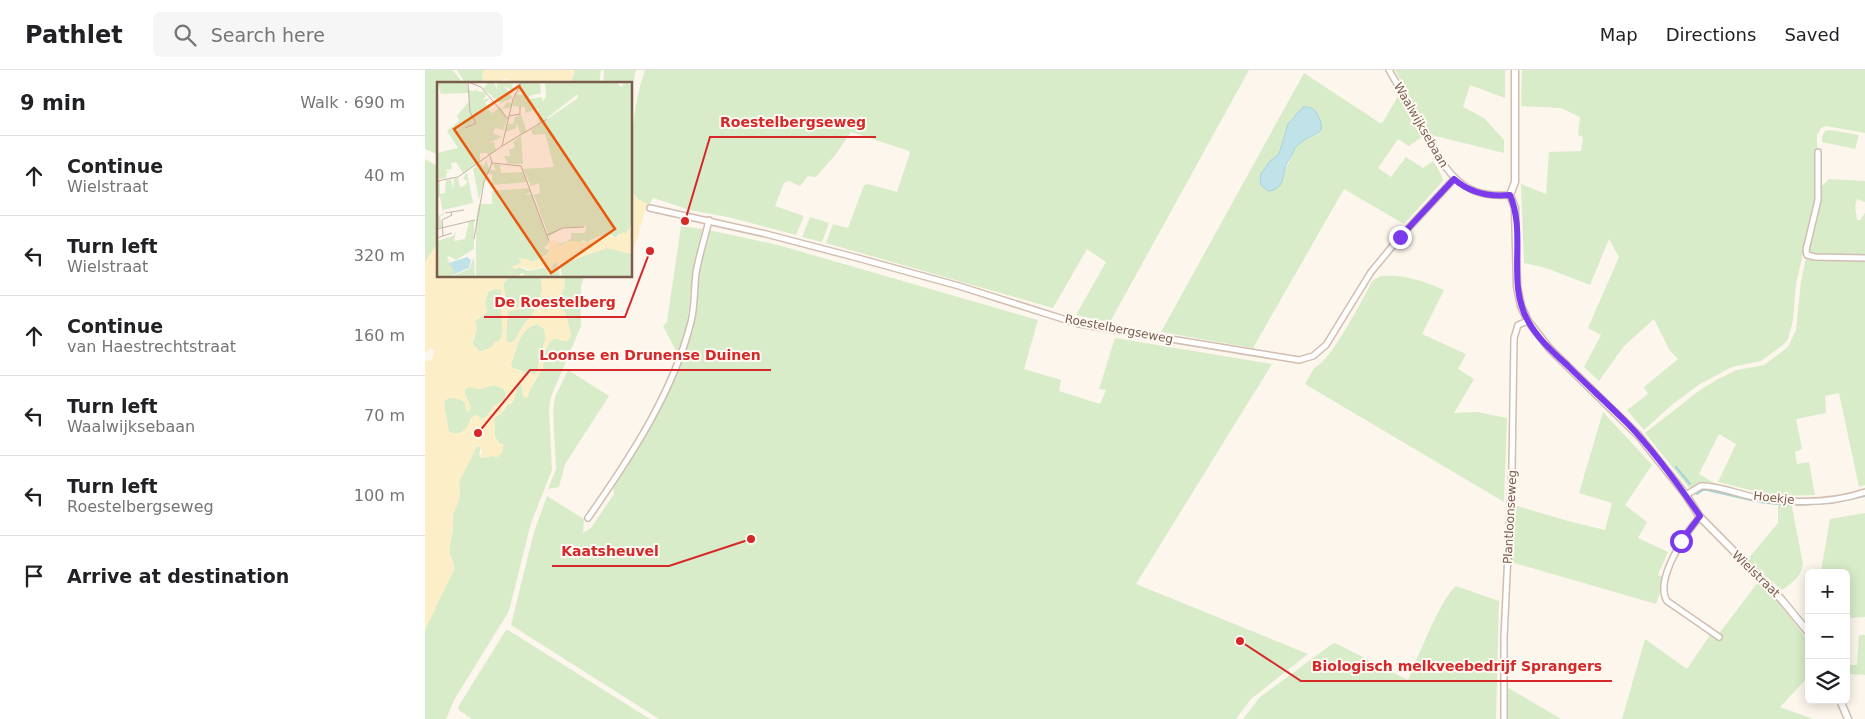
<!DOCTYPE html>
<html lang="en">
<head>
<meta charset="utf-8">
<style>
	body { margin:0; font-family:"DejaVu Sans",sans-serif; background:#f6f6f6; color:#202124 }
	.controls { position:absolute; right:15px; bottom:15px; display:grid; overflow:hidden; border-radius:8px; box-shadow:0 2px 12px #0003 }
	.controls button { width:45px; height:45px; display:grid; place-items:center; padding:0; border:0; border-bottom:1px solid #e0e0e0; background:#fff; color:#202124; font:25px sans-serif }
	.stop { position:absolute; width:15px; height:15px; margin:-11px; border:4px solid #7c3aed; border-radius:50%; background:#fff }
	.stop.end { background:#7c3aed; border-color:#fff; box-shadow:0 1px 5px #0008 }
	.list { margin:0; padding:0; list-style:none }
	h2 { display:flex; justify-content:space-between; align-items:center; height:65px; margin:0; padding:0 20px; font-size:21px }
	h2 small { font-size:16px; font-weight:400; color:#757577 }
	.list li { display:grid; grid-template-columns:32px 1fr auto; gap:15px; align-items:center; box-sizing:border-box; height:80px; padding:0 20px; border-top:1px solid #e0e0e0 }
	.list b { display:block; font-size:19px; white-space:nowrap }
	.list p { margin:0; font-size:16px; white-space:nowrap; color:#757577 }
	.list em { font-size:16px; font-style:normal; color:#757577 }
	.icon { flex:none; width:28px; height:28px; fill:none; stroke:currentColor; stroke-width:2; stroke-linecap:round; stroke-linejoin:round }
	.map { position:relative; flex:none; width:1440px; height:649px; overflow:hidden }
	header { display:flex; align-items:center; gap:30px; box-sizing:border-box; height:70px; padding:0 25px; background:#fff; border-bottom:1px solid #e0e0e0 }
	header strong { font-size:24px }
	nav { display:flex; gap:28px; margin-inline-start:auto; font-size:18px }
	.search { width:350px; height:45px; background:#f6f6f6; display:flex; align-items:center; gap:12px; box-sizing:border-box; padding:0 18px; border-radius:8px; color:#757577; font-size:19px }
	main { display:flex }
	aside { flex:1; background:#fff }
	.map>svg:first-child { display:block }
	.green { fill:#d8ecc9; fill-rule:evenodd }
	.sand { fill:#fcefc7; fill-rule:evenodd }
	.water { fill:#bfe3e8; stroke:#a5d3da }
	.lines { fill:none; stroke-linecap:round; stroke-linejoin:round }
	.stream { stroke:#a5d3da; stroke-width:2 }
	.minor-casing { stroke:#d1beb0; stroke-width:8 }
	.tertiary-casing { stroke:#d1beb0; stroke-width:9 }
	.minor { stroke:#fff; stroke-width:5 }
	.tertiary { stroke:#fff; stroke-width:6 }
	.route { stroke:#7c3aed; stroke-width:6 }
	.labels { text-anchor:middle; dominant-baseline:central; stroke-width:4; stroke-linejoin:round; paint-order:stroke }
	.street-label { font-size:12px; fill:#7a5c4d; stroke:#fffaf3 }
	.inset-road { fill:none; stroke:#c5b3a7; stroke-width:1 }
	.view { fill:#e8590c; fill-opacity:0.15; stroke:#e8590c; stroke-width:2.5 }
	.inset-edge { fill:none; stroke:#7a5c4d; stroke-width:2.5 }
	.leader { fill:none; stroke:#d62828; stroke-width:2 }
	.callout-dot { fill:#d62828; stroke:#fffaf3; stroke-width:2 }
	.callout-label { font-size:14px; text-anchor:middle; font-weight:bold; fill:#d62828; stroke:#fffaf3; stroke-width:4; stroke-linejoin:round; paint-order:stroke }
</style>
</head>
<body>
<header>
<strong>Pathlet</strong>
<div class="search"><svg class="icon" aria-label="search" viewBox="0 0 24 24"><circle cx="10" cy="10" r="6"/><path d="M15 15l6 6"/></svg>Search here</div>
<nav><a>Map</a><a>Directions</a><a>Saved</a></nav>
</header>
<main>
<aside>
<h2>9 min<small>Walk · 690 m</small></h2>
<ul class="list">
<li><svg class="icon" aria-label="ahead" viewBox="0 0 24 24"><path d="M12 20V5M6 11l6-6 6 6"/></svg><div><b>Continue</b><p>Wielstraat</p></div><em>40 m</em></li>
<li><svg class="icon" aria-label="left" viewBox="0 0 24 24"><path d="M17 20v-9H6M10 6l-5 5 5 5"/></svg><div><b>Turn left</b><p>Wielstraat</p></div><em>320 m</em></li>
<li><svg class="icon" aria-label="ahead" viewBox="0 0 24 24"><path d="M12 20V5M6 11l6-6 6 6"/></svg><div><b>Continue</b><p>van Haestrechtstraat</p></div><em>160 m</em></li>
<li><svg class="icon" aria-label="left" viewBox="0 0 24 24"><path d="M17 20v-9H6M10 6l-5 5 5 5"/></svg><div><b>Turn left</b><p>Waalwijksebaan</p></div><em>70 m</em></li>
<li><svg class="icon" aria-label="left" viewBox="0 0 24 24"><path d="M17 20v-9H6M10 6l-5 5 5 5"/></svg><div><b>Turn left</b><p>Roestelbergseweg</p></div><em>100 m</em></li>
<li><svg class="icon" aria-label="arrive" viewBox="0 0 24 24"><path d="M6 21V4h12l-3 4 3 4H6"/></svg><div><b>Arrive at destination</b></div></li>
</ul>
</aside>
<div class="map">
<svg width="1440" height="649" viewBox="0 0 1440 649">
	<rect width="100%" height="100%" fill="#fdf6ec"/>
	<g class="green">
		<path d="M0 0H28L38 14H14V85L0 79Z"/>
		<path d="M32 0H59L57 6 59 14H41Z"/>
		<path d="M149 0H176L174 14H144L149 5Z"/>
		<path d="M179 0H211L206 24V14H178Z"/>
		<path d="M220 0H824L685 252 651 245 681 192 662 179 628 238 401 173 408 154 423 158 439 115 443 114 472 122 485 83 484 81 426 62 411 84 391 107 383 106 375 116 364 111 359 113 350 136 379 146 371 165 307 148 265 140 228 128 224 135C215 131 211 129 206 120 206 77 206 42 220 0Z"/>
		<path d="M970 0H1080V28L1045 15 1038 37 1059 48 1079 70V83L1006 65Z"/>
		<path d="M1097 0H1440V63L1401 56 1396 58 1392 65V123L1371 214 1368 250 1363 269 1358 275 1336 291 1307 297 1275 314 1249 333 1219 360 1202 340 1223 324 1219 317 1253 289 1245 281 1229 249 1199 276 1174 311 1159 297 1176 265 1163 258 1194 187 1184 169 1165 215 1121 198 1099 193 1096 114 1121 124 1124 82 1156 81 1158 67 1153 65 1155 47 1136 38 1096 36Z"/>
		<path d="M879 3 955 53 958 52 973 26 997 67 984 76 973 69 953 98 966 107 981 87 998 98 1008 91 1017 106 1018 111 979 154 919 119 828 278 736 262ZM878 39 894 64 879 70 869 79C868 89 860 95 859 107L836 104 845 91 854 84 864 52Z"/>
		<path d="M1405 60 1434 65 1430 79 1397 72V67L1400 61Z"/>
		<path d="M0 89 14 97V166L11 176 0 192Z"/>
		<path d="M1404 109 1440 111V132L1432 129 1430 137 1432 150H1435L1440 143V187L1382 183 1391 156 1397 116Z"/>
		<path d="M385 147 404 153 397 172 377 167Z"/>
		<path d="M256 156 278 159C275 174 271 189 268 205 263 234 265 256 253 285L238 256 242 252Z"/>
		<path d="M283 160 353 175 613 250 599 299 636 310 634 321 675 334 681 320 674 319 690 268 847 294 711 514 883 584 826 629 811 649H234L86 555 109 462 122 426 159 449 158 463 166 458 189 424 188 415 209 382 259 281Z"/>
		<path d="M1381 188 1440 191V415L1434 417 1414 323 1400 326 1401 343 1371 349 1377 379 1370 382 1372 394 1384 392 1390 425 1356 426 1341 424 1293 412 1311 374 1294 364 1274 404 1291 414C1280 410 1275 413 1265 419L1220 363 1275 320 1293 309 1312 300 1339 295 1363 277 1371 260 1376 211Z"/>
		<path d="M85 206H115C119 219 118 225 109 235 99 235 93 240 82 237L78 214Z"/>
		<path d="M140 206H159L156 217V256L126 327 124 339 127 400 106 453 84 541 29 630 21 649H0V560L28 491 25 484 24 479 28 460V444L35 427 34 412 51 376 56 377 54 384 57 388 66 386 72 387 78 375 75 374 70 367 69 348 76 344 83 334 87 333 93 314 95 313 97 316 98 326 104 323C107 312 116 305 118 295 121 285 118 272 131 268L138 271 146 266 142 248 135 229 140 214Z"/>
		<path d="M956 206C978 204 1000 211 1019 220L997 264 1041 284 1033 299 1049 309 1029 343 1052 342 1082 348 1079 432 880 314 889 298C906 292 938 228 948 210Z"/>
		<path d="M69 219 76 220 77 254C82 269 68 279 55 282L47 273 50 266V251L62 242 60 232 63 222Z"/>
		<path d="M102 238 110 239C106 250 103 248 98 256 93 263 93 268 86 273L80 271 83 241Z"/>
		<path d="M112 254 119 259 121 268 112 302 110 304C101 304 96 300 87 298L86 293C93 278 94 258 112 254Z"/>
		<path d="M143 300 184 326 140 394 134 417 123 419 131 399 128 340 130 327Z"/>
		<path d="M69 315 78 318 81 324 80 330 70 335 61 347 57 349 51 345 46 348C44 359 36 367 24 362L19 335 20 330C27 326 34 328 40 333L41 340 46 338 40 324V319L45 317 53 319Z"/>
		<path d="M1178 342 1227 395 1200 435 1222 452 1213 468 1243 482 1233 505 1240 508 1231 534 1086 492 1089 435 1143 451 1180 460 1187 433 1154 423Z"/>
		<path d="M1353 431 1366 432 1378 494C1376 507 1367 513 1357 520L1322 490 1353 453Z"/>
		<path d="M1440 443V547L1421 548V503H1397L1396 501 1405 449Z"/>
		<path d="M1333 512 1354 533 1384 572V606L1355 637 1388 649H1197L1220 569 1262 599 1285 565 1290 569 1293 565Z"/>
		<path d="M1031 516 1074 531 1071 649H818L835 627 907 574 910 573 983 610C993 588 1015 529 1031 516Z"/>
		<path d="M81 560H83L225 649H47L35 641 33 637Z"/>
		<path d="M1434 565H1440V605L1421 604V595H1432Z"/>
		<path d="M1082 617 1136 649H1081Z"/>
	</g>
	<g class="sand">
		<path d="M59 0H149L148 7 144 14H84V10L79 8 75 14H59L57 6Z"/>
		<path d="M206 120 211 128 224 135 223 141 220 140 213 167 209 176 206 175Z"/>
		<path d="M14 166V206H85L78 214 82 236C93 240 99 235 109 235 118 225 118 219 115 206H140V214L135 229 142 248 146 266 142 272 133 268 125 271 119 284 117 300 108 312 103 327 99 328 96 314H93L89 330 80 336 76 344 69 348 70 367 75 374H78C79 381 77 384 72 387L66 386 55 388 57 380 55 376 53 375 34 412 35 427 28 444V460L24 479 25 484 29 494V500L0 560V291H3L7 289 10 281 6 278 0 283V192L11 176ZM69 219 76 220 77 254 78 259 75 271H70L67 277 55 282 47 273 52 259 50 251 62 242 60 232 63 222ZM102 238 110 239C107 249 103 249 98 256 93 263 93 268 86 273L81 271 83 241ZM112 254 119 259 121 268 114 288 113 300 110 304C101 304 96 301 87 298L86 293C92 279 95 258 112 254ZM69 315 78 318 81 324 80 330 70 335 61 347 57 349 51 345 48 346C43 356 38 368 24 362L19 335 20 330C27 326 34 328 40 333L41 340 44 342 46 338 40 324V319L45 317 53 319Z"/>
	</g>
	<path class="water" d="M878 37C886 37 890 38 893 46 903 65 889 63 878 71 875 73 872 76 869 79 868 85 865 88 862 93 857 105 860 120 843 121L836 115 835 111 836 104 845 91 854 84 863 54Z"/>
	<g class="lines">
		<g class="stream">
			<path d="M1251 397 1265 414"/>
			<path d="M1272 424 1278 420H1282L1330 431"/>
			<path d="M1334 432 1363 435"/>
			<path d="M1372 435 1407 433 1440 426"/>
		</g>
		<defs>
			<g id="minor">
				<path d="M964 0 1019 95C1037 120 1055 127 1085 125"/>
				<path d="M1393 82V130L1381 180 1382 185 1390 187 1440 188"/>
				<path d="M225 138 341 164 429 187 534 216 654 254 874 290 888 286 901 275 946 202 975 167 1029 109"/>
				<path d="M1261 425 1276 416H1280C1297 417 1313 424 1329 427 1365 433 1405 434 1440 422"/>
				<path d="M1275 447C1261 462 1229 510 1242 531L1294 567"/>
				<path d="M163 448C205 388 248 323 266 252 270 236 269 219 271 203 274 185 280 168 284 150"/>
				<path d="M1079 649V568L1087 398 1089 268 1093 255 1103 251"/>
			</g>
			<g id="tertiary">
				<path d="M1090 0V112L1085 125 1090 138 1092 216 1096 236 1103 251 1124 278 1214 366 1261 425 1275 447 1356 529 1384 563"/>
				<path d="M1415 630 1423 649"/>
			</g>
		</defs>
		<use href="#minor" class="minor-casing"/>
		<use href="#tertiary" class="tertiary-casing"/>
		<use href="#minor" class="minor"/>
		<use href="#tertiary" class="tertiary"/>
	</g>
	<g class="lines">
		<path class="route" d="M975 167 1029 109C1045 123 1064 127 1085 125 1102 165 1081 212 1103 251 1113 269 1128 282 1143 296 1163 316 1183 334 1203 354 1230 382 1253 414 1275 446L1256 471"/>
	</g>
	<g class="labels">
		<g class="street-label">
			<text transform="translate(996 55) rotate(60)">Waalwijksebaan</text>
			<text transform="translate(694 259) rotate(11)">Roestelbergseweg</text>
			<text transform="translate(1349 428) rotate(6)">Hoekje</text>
			<text transform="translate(1085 447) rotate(-87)">Plantloonseweg</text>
			<text transform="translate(1331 504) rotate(44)">Wielstraat</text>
		</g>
	</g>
	<g transform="translate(12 12)">
		<rect width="195" height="195" fill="#fdf6ec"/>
		<path d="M0 0 30 1 31 8 37 9 43 5 39 9 47 10 49 13 46 18 53 16 48 21 49 23 59 20 51 28 56 31 63 24 65 27 70 20 74 21V26L65 27 70 37 67 48 58 46 56 51 65 55 51 61 57 60 59 68 51 74 50 71H43V79L26 91 19 80 14 81 15 87 9 88 8 81 9 89H14L10 90 9 96 0 97V71L21 66 10 49 22 39 20 34 32 19 31 11 4 12ZM42 0H57L60 8V0H84L83 4 80 0 75 2 77 9 67 4 76 16 64 21 46 7 51 1ZM85 0H103L104 11 92 14V17L105 15 106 20 109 14 108 0H179L185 6 186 2 195 0 191 3 195 2V142L188 153 182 152 179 156 174 153 162 154 150 160 146 158 142 161 148 163 146 167 137 159 135 164 138 168 132 170 122 167 132 164 131 159 123 164 117 158 123 162 134 157V151H148L149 144 125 146 112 155 97 113 103 111 102 101 94 104 86 87 117 85 108 52 96 53 94 48 140 17 141 12 102 42 101 27 88 31V25L75 24 79 12 86 13 83 6ZM84 32 90 50 84 53 80 42 78 47 68 50 71 42H76L78 35ZM84 54 86 82H71L67 74H73L72 68 78 65 76 60ZM49 78 52 86 42 117 36 87 44 81 47 85ZM56 82 63 83 64 91 86 90 90 100 55 103V92H51L53 87 59 89ZM30 90 36 121 6 128 7 133 3 134 5 145 0 146V134L6 132 3 115H0V99H3V112L8 111 9 98H14L16 107 17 97 21 96 23 105 27 104 31 99 26 97ZM93 106 94 110 87 113 95 112 112 161 107 166 112 168 111 171 113 166 119 172 113 170 98 180 83 177 85 182 82 185 91 189 110 185 121 172 124 179 117 180H121L123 195H82L88 192 85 191 80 195H39V137L42 122H55V109ZM32 139H37V167L19 178 12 174 10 176 18 190 13 195 32 187 37 175 38 195H0V159L16 154 19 149 17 159 28 157ZM170 166 195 172V195H125L123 182Z" fill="#d8ecc9"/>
		<path d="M195 142V172L170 166 123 182 117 181 110 195 113 183 93 188 85 184 80 187 73 185 85 181 81 176 91 177 93 180 107 176 112 169V160L117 158 123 164 131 159 151 160 170 153 180 156 186 150 189 152Z" fill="#fcefc7"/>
		<path d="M30 175 34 178 32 186 13 194 18 190 12 181Z" fill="#bfe3e8"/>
		<path class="inset-road" d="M31 0 44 5 71 37M72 34 83 32V24M28 46 39 41 33 30 31 1M65 64 76 17 85 0M65 64 110 37M55 81 84 84 112 159M0 99 21 95 65 64M8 131 27 128M0 147 38 138M110 153 126 146 147 145M6 154 5 138 15 133 14 130M0 156 15 151M37 157 47 100 55 81 53 74"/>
		<path class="view" d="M82 4 178 147 114 191 17 47Z"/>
		<rect width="195" height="195" class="inset-edge"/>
	</g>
	<path class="leader" d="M260 151L285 67H451M225 181L200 247H59M53 363L105 300H346M326 469L244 496H127M815 571L876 611H1187"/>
	<g class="callout-dot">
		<circle cx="260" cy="151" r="5"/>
		<circle cx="225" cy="181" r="5"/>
		<circle cx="53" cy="363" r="5"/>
		<circle cx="326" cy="469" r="5"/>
		<circle cx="815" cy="571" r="5"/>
	</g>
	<g class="callout-label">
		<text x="368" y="57">Roestelbergseweg</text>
		<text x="130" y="237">De Roestelberg</text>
		<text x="225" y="290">Loonse en Drunense Duinen</text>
		<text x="185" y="486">Kaatsheuvel</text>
		<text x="1032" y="601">Biologisch melkveebedrijf Sprangers</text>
	</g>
</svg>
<div class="controls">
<button>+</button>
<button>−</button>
<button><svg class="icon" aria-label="layers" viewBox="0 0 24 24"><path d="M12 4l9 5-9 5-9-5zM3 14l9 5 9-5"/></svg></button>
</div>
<div class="stop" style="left:1256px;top:471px"></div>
<div class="stop end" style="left:975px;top:167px"></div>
</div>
</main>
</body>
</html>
